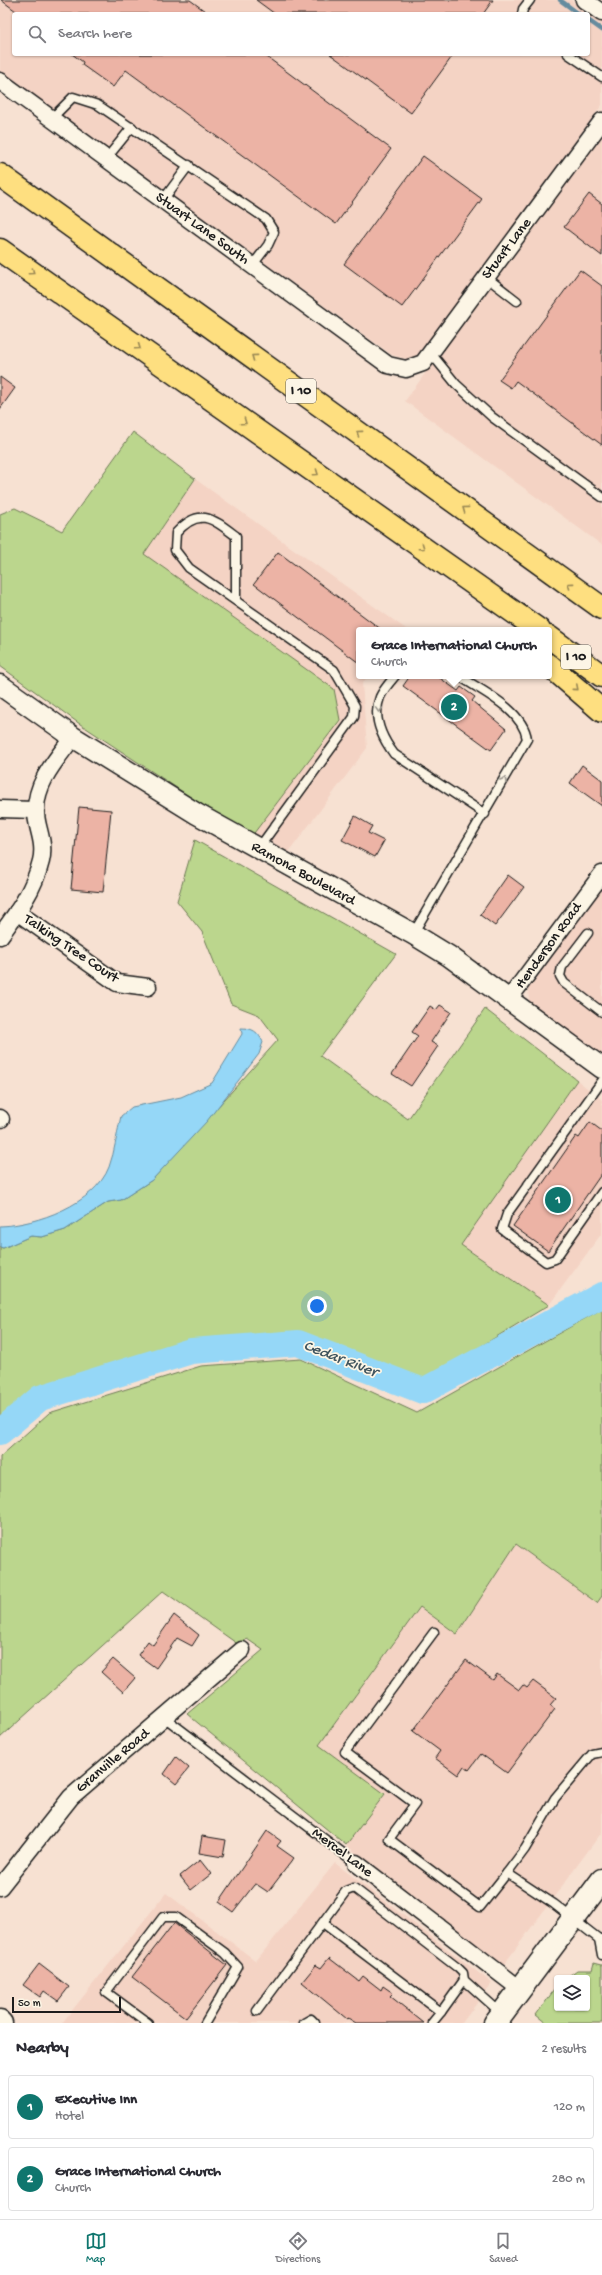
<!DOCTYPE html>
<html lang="en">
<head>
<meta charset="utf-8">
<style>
	body { margin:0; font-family:"Gochi Hand",sans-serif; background:#f7f7f7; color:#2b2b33 }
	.controls { position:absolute; right:12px; bottom:12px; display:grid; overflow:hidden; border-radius:4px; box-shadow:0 1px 3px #0004 }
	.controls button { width:36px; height:36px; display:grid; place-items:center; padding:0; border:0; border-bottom:1px solid #e1e1e2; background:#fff; color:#2b2b33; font:20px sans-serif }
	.scale { position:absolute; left:12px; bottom:10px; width:109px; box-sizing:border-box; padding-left:4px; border:2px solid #1c1c1c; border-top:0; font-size:11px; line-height:14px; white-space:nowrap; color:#1c1c1c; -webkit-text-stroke:3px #fcf5e5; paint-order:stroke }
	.you { position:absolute; left:317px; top:1306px; width:14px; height:14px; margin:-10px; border:3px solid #fff; border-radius:50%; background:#1a73e8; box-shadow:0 0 0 6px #1a73e833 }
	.badge { display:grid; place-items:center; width:26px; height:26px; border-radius:50%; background:#0f766e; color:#fff; font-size:13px; font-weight:700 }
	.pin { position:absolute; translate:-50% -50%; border:2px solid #fff; box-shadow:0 1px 4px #0006 }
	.popup { position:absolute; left:356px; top:627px; width:196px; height:52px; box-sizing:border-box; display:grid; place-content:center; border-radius:4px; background:#fff; filter:drop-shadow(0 1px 3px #0005); font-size:13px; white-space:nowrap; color:#7c7c81 }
	.popup b { font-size:15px; color:#2b2b33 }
	.popup::after { content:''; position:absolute; left:50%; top:100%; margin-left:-8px; border:8px solid transparent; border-top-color:#fff }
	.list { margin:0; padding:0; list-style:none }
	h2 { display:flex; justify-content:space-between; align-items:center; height:52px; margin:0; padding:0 16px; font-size:17px }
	h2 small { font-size:13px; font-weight:400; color:#7c7c81 }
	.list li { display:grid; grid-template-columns:26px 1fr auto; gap:12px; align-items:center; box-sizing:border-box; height:64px; margin:0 8px 8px; padding:0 8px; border:1px solid #e1e1e2; border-radius:4px }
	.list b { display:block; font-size:15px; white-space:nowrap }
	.list p { margin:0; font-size:13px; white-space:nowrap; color:#7c7c81 }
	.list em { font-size:13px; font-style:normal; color:#7c7c81 }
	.icon { flex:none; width:22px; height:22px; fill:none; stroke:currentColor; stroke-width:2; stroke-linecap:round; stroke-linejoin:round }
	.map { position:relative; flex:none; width:602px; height:2023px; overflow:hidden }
	.search { position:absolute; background:#fff; box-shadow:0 1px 3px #0004; left:12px; right:12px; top:12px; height:44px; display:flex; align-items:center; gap:10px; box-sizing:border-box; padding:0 14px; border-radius:4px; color:#7c7c81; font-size:15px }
	.sheet { height:196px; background:#fff }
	nav { display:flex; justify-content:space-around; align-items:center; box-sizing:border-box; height:56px; border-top:1px solid #e1e1e2; background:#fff; font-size:11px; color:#7c7c81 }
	nav a { display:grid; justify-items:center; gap:2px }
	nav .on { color:#0f766e }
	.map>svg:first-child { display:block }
	.built { fill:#f4d3c4; fill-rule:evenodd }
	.green { fill:#bbd68d; stroke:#6c7954 }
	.water { fill:#95d7f7; stroke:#658c9f }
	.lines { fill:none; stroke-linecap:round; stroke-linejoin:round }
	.stream { stroke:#658c9f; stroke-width:4.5 }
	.river { stroke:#95d7f7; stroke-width:26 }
	.building { fill:#ecb3a5; stroke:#1c1c1c }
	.service-casing { stroke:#1c1c1c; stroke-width:11 }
	.minor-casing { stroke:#1c1c1c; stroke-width:19 }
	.tertiary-casing { stroke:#1c1c1c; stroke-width:23 }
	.secondary-casing { stroke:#1c1c1c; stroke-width:25 }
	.motorway-casing { stroke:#1c1c1c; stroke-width:25 }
	.service { stroke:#fcf5e5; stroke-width:8 }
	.minor { stroke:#fcf5e5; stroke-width:16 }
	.tertiary { stroke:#fcf5e5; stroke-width:20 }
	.secondary { stroke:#fcf5e5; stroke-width:22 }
	.motorway { stroke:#fedf80; stroke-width:22 }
	.oneway { stroke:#988753 }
	.oneway2 { stroke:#97938b }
	.labels { text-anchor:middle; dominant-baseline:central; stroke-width:3.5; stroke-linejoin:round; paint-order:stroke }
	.shield { fill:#fcf5e5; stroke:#5f5d58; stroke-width:1 }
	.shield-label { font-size:14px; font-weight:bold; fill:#1c1c1c }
	.street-label { font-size:15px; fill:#1c1c1c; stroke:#fcf5e5 }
	.water-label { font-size:16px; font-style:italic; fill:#40545e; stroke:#fcf5e5 }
</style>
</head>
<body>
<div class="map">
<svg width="602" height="2023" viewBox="0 0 602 2023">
	<rect width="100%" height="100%" fill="#f7e1d2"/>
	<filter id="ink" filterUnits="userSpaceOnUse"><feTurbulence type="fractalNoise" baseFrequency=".025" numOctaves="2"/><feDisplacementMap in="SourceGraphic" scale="8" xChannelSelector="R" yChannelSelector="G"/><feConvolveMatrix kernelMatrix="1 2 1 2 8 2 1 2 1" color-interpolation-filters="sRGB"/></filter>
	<g filter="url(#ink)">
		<g class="built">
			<path d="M0 0H571L602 23V105L417 357 407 359 392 355 0 72ZM14 14H588V54H14Z"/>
			<path d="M602 131V545L405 401Z"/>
			<path d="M195 479 406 629 359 630V676H368L362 684 367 748 285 857 251 837 340 720 144 554Z"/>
			<path d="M602 887V1055L529 1001 528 988Z"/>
			<path d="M577 1080 602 1100V1233L549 1305 461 1245Z"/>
			<path d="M516 1544 597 1603 602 1596V1832L502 1967 346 1845 385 1794 319 1745 420 1607 457 1634Z"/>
			<path d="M335 1863 492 1983 462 2023H62L166 1893 256 1961Z"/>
		</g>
		<g class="green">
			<path d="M133 432 195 479 144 554 334 689 340 720 251 837 77 722 0 666V514L15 508 62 531Z"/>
			<path d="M195 840 396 954 320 1056 408 1119 485 1009 577 1080 461 1245 549 1305 425 1380 300 1335 191 1343 34 1389 0 1418V1247L3 1248 31 1236 42 1237 65 1230 108 1202 121 1200 152 1180 278 1040 259 1015 231 1004 202 932 177 901Z"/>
			<path d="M602 1309V1596L597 1603 516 1544 457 1634 420 1607 319 1745 385 1794 346 1845 187 1714 263 1650 247 1639 239 1645 163 1591 0 1738V1457L49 1413 201 1366 301 1359 417 1413Z"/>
			<path d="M594 1963 602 1965V2023H546L536 2015 557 1986V2008H587V1978H566L577 1970H592Z"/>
		</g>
		<path class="water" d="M241 1028C253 1028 258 1032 263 1042L259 1054 207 1121 152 1180 121 1200 108 1202 65 1230 42 1237 31 1236 3 1248 0 1247V1226C36 1225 95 1204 109 1167 115 1151 117 1132 121 1116L132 1107 181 1097 212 1083 242 1034Z"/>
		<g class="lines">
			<g class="stream">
				<path d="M560 0 579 14"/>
				<path d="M588 20 602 30"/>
			</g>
			<path class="river" d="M0 1432 40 1398 191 1351 298 1343 423 1391 602 1295"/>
		</g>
		<g class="building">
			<path d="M1 0H190L209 14H20Z"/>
			<path d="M256 0H493L483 14H275Z"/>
			<path d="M72 54H263L391 149 336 224 126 70 113 87 82 65 83 62Z"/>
			<path d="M330 54H454L411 113Z"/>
			<path d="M423 156 482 199 402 307 344 264Z"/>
			<path d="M589 194 602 204V256L564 227Z"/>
			<path d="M580 270 602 286V445L516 381 511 388 499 380Z"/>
			<path d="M0 377 15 388 0 409Z"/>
			<path d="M278 552 382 630H359V663L254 584Z"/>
			<path d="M410 676H437L458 691 461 687 475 697 472 701 506 729 491 750 403 686Z"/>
			<path d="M582 765 602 780V806L570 783Z"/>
			<path d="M79 807 111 810 103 892 71 889Z"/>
			<path d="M355 816 372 826 368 833 384 841 375 857 342 840Z"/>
			<path d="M508 875 524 887 495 926 480 915Z"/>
			<path d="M440 1005 451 1012 431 1042 438 1046 411 1086 392 1074 418 1036 412 1032 430 1006 436 1010Z"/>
			<path d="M590 1122 602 1131V1173L548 1251 513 1226 576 1136 579 1138Z"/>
			<path d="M174 1615 199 1635 192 1646 177 1638 156 1668 138 1655 148 1641 153 1645Z"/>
			<path d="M113 1659 135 1678 123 1692 101 1672Z"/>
			<path d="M466 1660 493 1680 497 1674 519 1690 523 1685 527 1688 533 1681 556 1698 550 1705 555 1709 507 1773 481 1754 469 1770 464 1766 458 1775 435 1758 440 1751 413 1731Z"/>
			<path d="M176 1757 189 1768 176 1784 164 1774Z"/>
			<path d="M267 1831 281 1841 277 1846 294 1858 268 1892 256 1884 254 1885 233 1912 219 1902Z"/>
			<path d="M202 1836 226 1840 223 1857 199 1853Z"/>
			<path d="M200 1860 211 1874 191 1890 180 1876Z"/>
			<path d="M174 1923 227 1965 186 2018 132 1977Z"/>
			<path d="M329 1958 359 1981 363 1976 381 1990 383 1986 393 1993 390 1996 424 2023H356L348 2018 347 2019 302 1982 316 1965 321 1968Z"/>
			<path d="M39 1964 69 1987 58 2001 44 1991 40 1997 23 1985Z"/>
		</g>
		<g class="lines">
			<defs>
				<g id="service">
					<path d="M522 14 523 9 530 0"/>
					<path d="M568 54 602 77"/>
					<path d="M51 119 73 97 98 105 266 219 274 232 268 245 252 266"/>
					<path d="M106 159 132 127"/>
					<path d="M163 200 189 165"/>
					<path d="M486 277 517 301"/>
					<path d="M430 352 456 384 492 417 602 497"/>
					<path d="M236 600V536C212 518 199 507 176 533L175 550 189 568 334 670 355 706 354 717 258 849"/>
					<path d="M395 676C390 682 383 690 380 697 372 717 382 738 394 754L485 814"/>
					<path d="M588 933 562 967 560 976 564 983 602 1012"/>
					<path d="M413 934 527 739C523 710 482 691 459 676"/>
					<path d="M602 1081 507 1214 502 1229 546 1262 555 1259 602 1192"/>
					<path d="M434 1632 345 1752 415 1804 389 1839 480 1907 507 1873"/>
					<path d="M164 1717 356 1863"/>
					<path d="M602 1752 592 1754 555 1798 525 1849 507 1873 554 1904 599 1939H602"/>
					<path d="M323 1923 441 2012 432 2023"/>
					<path d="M599 1939 602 1955"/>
					<path d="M257 2011 346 1891 354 1888 458 1968 463 1973 464 1980 501 2013"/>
					<path d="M441 2012 464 1980"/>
					<path d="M148 2023 106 1992 163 1917H176L225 1953 238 1967 205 2023"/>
					<path d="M304 2023 311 2019 315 2023"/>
				</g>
				<g id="minor">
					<path d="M584 0 602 13"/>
					<path d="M0 81 388 365 406 369 423 363 602 121"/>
					<path d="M0 809 35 810"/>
					<path d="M17 912 117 983 148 987"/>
					<path d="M0 936C17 913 34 890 41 861 46 841 35 826 36 810 36 781 57 759 73 737"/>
					<path d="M509 999 602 874"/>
					<path d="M0 1118 1 1119"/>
					<path d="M356 1863 520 1989"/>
					<path d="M0 1887 71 1797 242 1650"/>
				</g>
				<g id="tertiary">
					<path d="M0 685 73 737 197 814 413 934 449 956 602 1068"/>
					<path d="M0 2021 2 2023"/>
				</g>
				<path id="secondary" d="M495 2023 602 1880"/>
				<g id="motorway">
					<path d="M0 175 602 608"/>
					<path d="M0 250 539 630"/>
					<path d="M549 637 602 676"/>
					<path d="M549 665 602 711"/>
				</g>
			</defs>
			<use href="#service" class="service-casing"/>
			<use href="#minor" class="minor-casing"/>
			<use href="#tertiary" class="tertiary-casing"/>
			<use href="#secondary" class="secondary-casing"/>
			<use href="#motorway" class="motorway-casing"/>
			<use href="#service" class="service"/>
			<use href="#minor" class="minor"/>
			<use href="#tertiary" class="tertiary"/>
			<use href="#secondary" class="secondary"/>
			<use href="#motorway" class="motorway"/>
		</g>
		<defs><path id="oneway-chevron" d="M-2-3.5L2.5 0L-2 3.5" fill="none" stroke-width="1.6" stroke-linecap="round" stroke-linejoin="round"/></defs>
		<g class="oneway">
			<use href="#oneway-chevron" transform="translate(32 272) rotate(35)"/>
			<use href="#oneway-chevron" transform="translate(138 347) rotate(35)"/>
			<use href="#oneway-chevron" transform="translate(254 357) rotate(-144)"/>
			<use href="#oneway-chevron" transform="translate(244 422) rotate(35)"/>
			<use href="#oneway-chevron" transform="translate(359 433) rotate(-144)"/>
			<use href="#oneway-chevron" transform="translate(316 473) rotate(35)"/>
			<use href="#oneway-chevron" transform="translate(465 509) rotate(-144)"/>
			<use href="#oneway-chevron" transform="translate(422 547) rotate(35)"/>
			<use href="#oneway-chevron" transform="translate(570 585) rotate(-144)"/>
			<use href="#oneway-chevron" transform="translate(576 688) rotate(41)"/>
		</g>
		<g class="oneway2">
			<use href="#oneway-chevron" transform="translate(379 710) rotate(92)"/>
			<use href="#oneway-chevron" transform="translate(504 780) rotate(-61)"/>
		</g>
	</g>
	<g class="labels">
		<g class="shield">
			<rect x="286" y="379" width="30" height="24" rx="3"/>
			<rect x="561" y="645" width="30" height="24" rx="3"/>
		</g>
		<g class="shield-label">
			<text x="301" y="391">I 10</text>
			<text x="576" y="657">I 10</text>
		</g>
		<g class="street-label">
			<text transform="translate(202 229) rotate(36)">Stuart Lane South</text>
			<text transform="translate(507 249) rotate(-53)">Stuart Lane</text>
			<text transform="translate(303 874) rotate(29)">Ramona Boulevard</text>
			<text transform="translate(549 946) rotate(-54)">Henderson Road</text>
			<text transform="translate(71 949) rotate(34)">Talking Tree Court</text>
			<text transform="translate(113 1761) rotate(-40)">Granville Road</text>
			<text transform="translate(342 1853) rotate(37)">Mercel Lane</text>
		</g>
		<g class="water-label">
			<text transform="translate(340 1360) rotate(21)">Cedar River</text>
		</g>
	</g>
</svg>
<div class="controls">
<button><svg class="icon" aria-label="layers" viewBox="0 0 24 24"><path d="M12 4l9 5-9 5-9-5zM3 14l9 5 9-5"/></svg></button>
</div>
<div class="scale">50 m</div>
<div class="you"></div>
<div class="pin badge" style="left:558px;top:1200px">1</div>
<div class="pin badge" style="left:454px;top:707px">2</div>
<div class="popup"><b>Grace International Church</b>Church</div>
<div class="search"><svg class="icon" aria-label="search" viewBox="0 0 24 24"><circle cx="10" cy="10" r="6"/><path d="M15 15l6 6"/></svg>Search here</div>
</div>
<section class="sheet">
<h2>Nearby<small>2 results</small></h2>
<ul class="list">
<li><span class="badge">1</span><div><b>Executive Inn</b><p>Hotel</p></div><em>120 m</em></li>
<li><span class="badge">2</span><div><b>Grace International Church</b><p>Church</p></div><em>280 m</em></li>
</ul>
</section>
<nav>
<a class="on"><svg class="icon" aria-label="map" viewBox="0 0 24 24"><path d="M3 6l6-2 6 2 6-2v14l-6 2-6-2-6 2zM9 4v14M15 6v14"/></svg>Map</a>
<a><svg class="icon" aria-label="directions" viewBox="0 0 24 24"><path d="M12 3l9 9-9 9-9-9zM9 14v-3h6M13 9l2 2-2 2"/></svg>Directions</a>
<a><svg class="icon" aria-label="saved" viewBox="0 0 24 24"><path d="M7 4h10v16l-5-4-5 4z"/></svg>Saved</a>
</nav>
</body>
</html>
